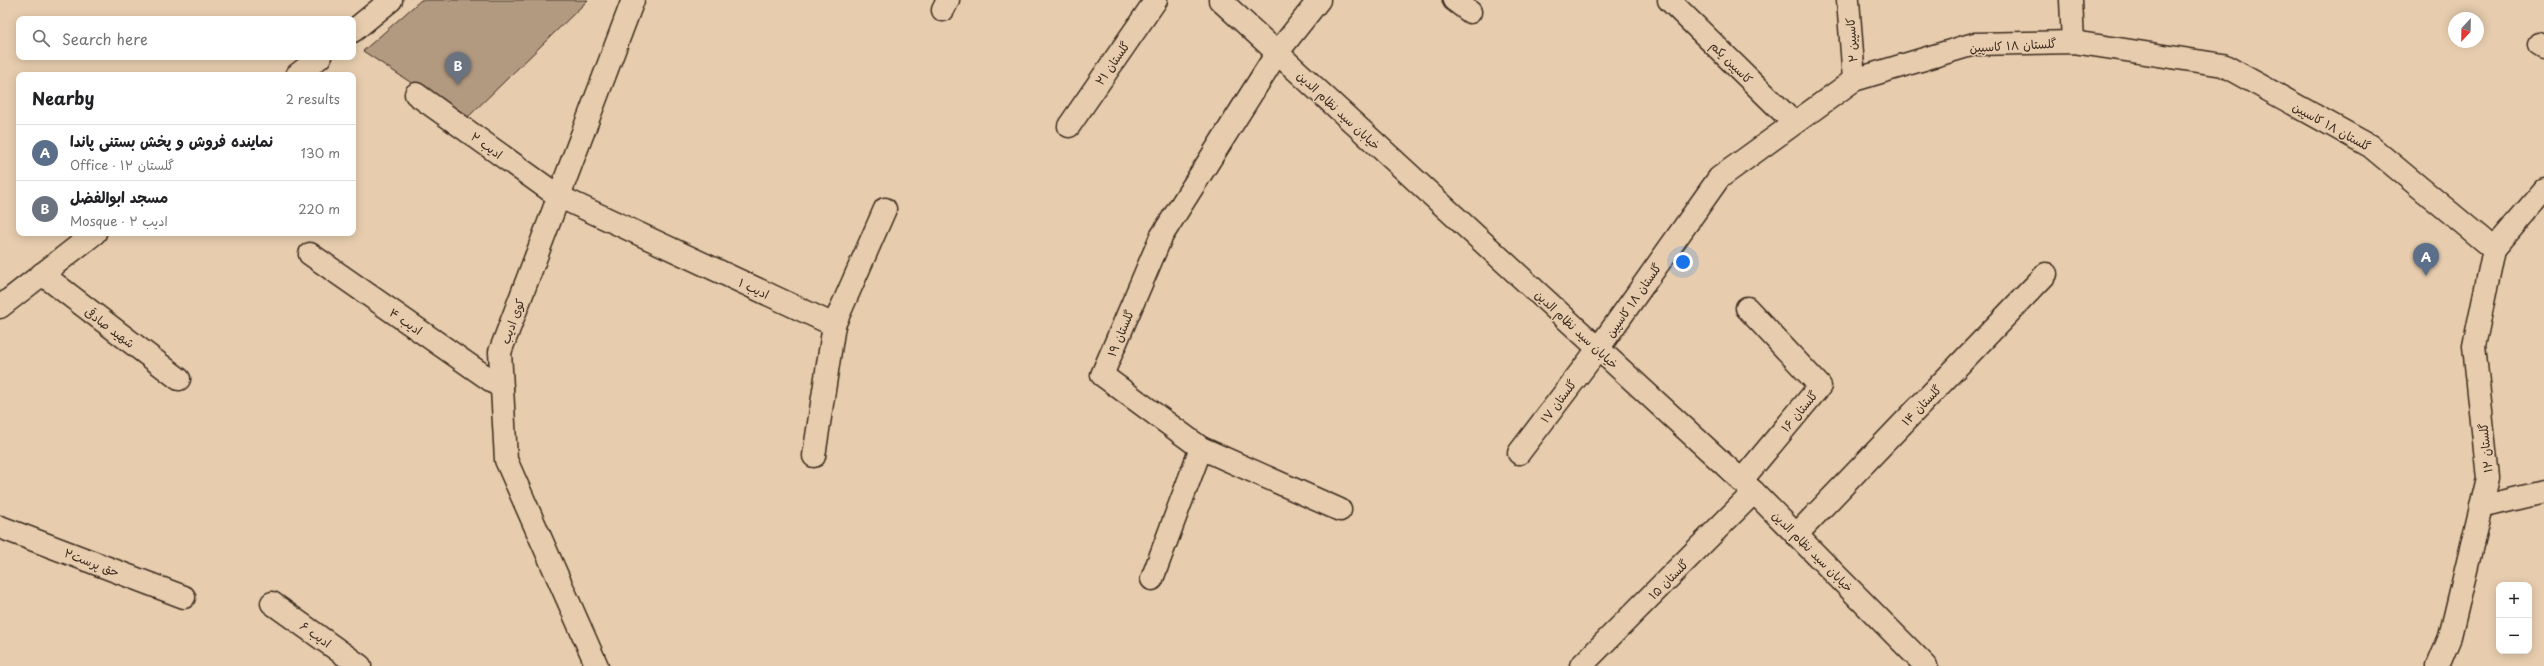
<!DOCTYPE html>
<html lang="en">
<head>
<meta charset="utf-8">
<style>
	body { margin:0; font-family:"Playpen Sans","Playpen Sans Arabic",sans-serif; background:#f2f2f2; color:#202124 }
	.controls { position:absolute; right:12px; bottom:12px; display:grid; overflow:hidden; border-radius:8px; box-shadow:0 2px 10px #0003 }
	.controls button { width:36px; height:36px; display:grid; place-items:center; padding:0; border:0; border-bottom:1px solid #e0e0e0; background:#fff; color:#202124; font:20px sans-serif }
	.compass { position:absolute; left:2448px; top:12px; width:36px; height:36px; border-radius:50%; background:#fff; box-shadow:0 2px 10px #0003; rotate:202deg }
	.you { position:absolute; left:1683px; top:262px; width:14px; height:14px; margin:-10px; border:3px solid #fff; border-radius:50%; background:#1a73e8; box-shadow:0 0 0 6px #1a73e833 }
	.badge { display:grid; place-items:center; width:26px; height:26px; border-radius:50%; background:#0f766e; color:#fff; font-size:13px; font-weight:700 }
	.pin { position:absolute; translate:-50% -33px; filter:drop-shadow(0 1px 2px #0008) }
	.pin::after { content:''; position:absolute; top:21px; width:14px; height:12px; background:inherit; clip-path:polygon(0 0,100% 0,50% 100%) }
	.list { margin:0; padding:0; list-style:none }
	h2 { display:flex; justify-content:space-between; align-items:center; height:52px; margin:0; padding:0 16px; font-size:17px }
	h2 small { font-size:13px; font-weight:400; color:#757577 }
	.list li { display:grid; grid-template-columns:26px 1fr auto; gap:12px; align-items:center; box-sizing:border-box; height:56px; padding:0 16px; border-top:1px solid #e0e0e0 }
	.list b { display:block; font-size:15px; white-space:nowrap }
	.list p { margin:0; font-size:13px; white-space:nowrap; color:#757577 }
	.list em { font-size:13px; font-style:normal; color:#757577 }
	.icon { flex:none; width:22px; height:22px; fill:none; stroke:currentColor; stroke-width:2; stroke-linecap:round; stroke-linejoin:round }
	.map { position:relative; flex:none; width:2544px; height:666px; overflow:hidden }
	.search { position:absolute; background:#fff; box-shadow:0 2px 10px #0003; left:16px; top:16px; width:340px; height:44px; display:flex; align-items:center; gap:10px; box-sizing:border-box; padding:0 14px; border-radius:8px; color:#757577; font-size:15px }
	.panel { position:absolute; background:#fff; box-shadow:0 2px 10px #0003; left:16px; top:72px; width:340px; height:164px; border-radius:8px }
	.map>svg:first-child { display:block }
	.building { fill:#b29a81; stroke:#3b2a1e }
	.lines { fill:none; stroke-linecap:round; stroke-linejoin:round }
	.minor-casing { stroke:#3b2a1e; stroke-width:25 }
	.major-casing { stroke:#3b2a1e; stroke-width:25 }
	.minor { stroke:#e7cdae; stroke-width:22 }
	.major { stroke:#e7cdae; stroke-width:22 }
	.labels { text-anchor:middle; dominant-baseline:central; stroke-width:3; stroke-linejoin:round; paint-order:stroke }
	.street-label { font-size:12px; fill:#3b2a1e; stroke:#e7cdae }
</style>
</head>
<body>
<div class="map">
<svg width="2544" height="666" viewBox="0 0 2544 666">
	<rect width="100%" height="100%" fill="#e7cdae"/>
	<filter id="ink" filterUnits="userSpaceOnUse"><feTurbulence type="fractalNoise" baseFrequency=".025" numOctaves="2"/><feDisplacementMap in="SourceGraphic" scale="8" xChannelSelector="R" yChannelSelector="G"/><feConvolveMatrix kernelMatrix="1 2 1 2 8 2 1 2 1" color-interpolation-filters="sRGB"/></filter>
	<g filter="url(#ink)">
		<path class="building" d="M421 0H588L466 119 363 51Z"/>
		<g class="lines">
			<defs>
				<g id="minor">
					<path d="M1319 0 1277 53 1161 237 1102 375 1201 448 1340 510"/>
					<path d="M1454 0 1470 12"/>
					<path d="M1669 0 1794 123"/>
					<path d="M1848 0 1854 80"/>
					<path d="M2071 0 2073 42"/>
					<path d="M943 10 948 0"/>
					<path d="M353 31 391 0"/>
					<path d="M2539 44 2544 47"/>
					<path d="M297 75 320 57"/>
					<path d="M416 94 558 196 834 325 885 209"/>
					<path d="M1069 126 1156 0"/>
					<path d="M310 254 502 388"/>
					<path d="M42 274 179 379"/>
					<path d="M0 307 95 233"/>
					<path d="M1519 453 1598 349 1719 178 1854 80 1974 44 2073 42 2223 65 2370 146 2494 249"/>
					<path d="M814 456 834 325"/>
					<path d="M1741 481 1820 386 1747 308"/>
					<path d="M2481 507 2544 492"/>
					<path d="M0 527 184 597"/>
					<path d="M1796 535 2046 274"/>
					<path d="M1152 579 1201 448"/>
					<path d="M272 603 360 666"/>
					<path d="M597 666 506 460 500 352 633 0"/>
					<path d="M1581 666 1754 492"/>
					<path d="M2438 666 2450 637 2488 478 2474 346 2494 249 2544 190"/>
				</g>
				<path id="major" d="M1220 0 1754 492 1926 666"/>
			</defs>
			<use href="#minor" class="minor-casing"/>
			<use href="#major" class="major-casing"/>
			<use href="#minor" class="minor"/>
			<use href="#major" class="major"/>
		</g>
	</g>
	<g class="labels">
		<g class="street-label">
			<text transform="translate(1851 40) rotate(-94)">کاسپین ۲</text>
			<text transform="translate(2013 45) rotate(-3)">گلستان ۱۸ کاسپین</text>
			<text transform="translate(1732 62) rotate(45)">کاسپین یکم</text>
			<text transform="translate(1112 63) rotate(-55)">گلستان ۲۱</text>
			<text transform="translate(1339 110) rotate(43)">خیابان سید نظام الدین</text>
			<text transform="translate(2332 126) rotate(29)">گلستان ۱۸ کاسپین</text>
			<text transform="translate(487 145) rotate(36)">ادیب ۲</text>
			<text transform="translate(754 288) rotate(25)">ادیب ۱</text>
			<text transform="translate(1633 300) rotate(-55)">گلستان ۱۸ کاسپین</text>
			<text transform="translate(406 321) rotate(35)">ادیب ۴</text>
			<text transform="translate(512 321) rotate(-70)">کوی ادیب</text>
			<text transform="translate(110 327) rotate(37)">شهید صادقی</text>
			<text transform="translate(1577 329) rotate(43)">خیابان سید نظام الدین</text>
			<text transform="translate(1120 333) rotate(-67)">گلستان ۱۹</text>
			<text transform="translate(1558 401) rotate(-53)">گلستان ۱۷</text>
			<text transform="translate(1921 405) rotate(-46)">گلستان ۱۴</text>
			<text transform="translate(1799 411) rotate(-50)">گلستان ۱۶</text>
			<text transform="translate(2485 448) rotate(-96)">گلستان ۱۲</text>
			<text transform="translate(1813 551) rotate(45)">خیابان سید نظام الدین</text>
			<text transform="translate(92 562) rotate(21)">حق پرست۲</text>
			<text transform="translate(1668 579) rotate(-45)">گلستان ۱۵</text>
			<text transform="translate(316 634) rotate(36)">ادیب ۶</text>
		</g>
	</g>
</svg>
<div class="controls">
<button>+</button>
<button>−</button>
</div>
<svg class="compass" viewBox="-18 -18 36 36"><path d="M0-13l5 13h-10z" fill="#e53935"/><path d="M0 13l5-13h-10z" fill="#757577"/></svg>
<div class="you"></div>
<div class="pin badge" style="left:2426px;top:276px;background:#5c6f8a">A</div>
<div class="pin badge" style="left:458px;top:85px;background:#6b7280">B</div>
<div class="search"><svg class="icon" aria-label="search" viewBox="0 0 24 24"><circle cx="10" cy="10" r="6"/><path d="M15 15l6 6"/></svg>Search here</div>
<section class="panel">
<h2>Nearby<small>2 results</small></h2>
<ul class="list">
<li><span class="badge" style="background:#5c6f8a">A</span><div><b>نماینده فروش و پخش بستنی پاندا</b><p>Office · گلستان ۱۲</p></div><em>130 m</em></li>
<li><span class="badge" style="background:#6b7280">B</span><div><b>مسجد ابوالفضل</b><p>Mosque · ادیب ۲</p></div><em>220 m</em></li>
</ul>
</section>
</div>
</body>
</html>
